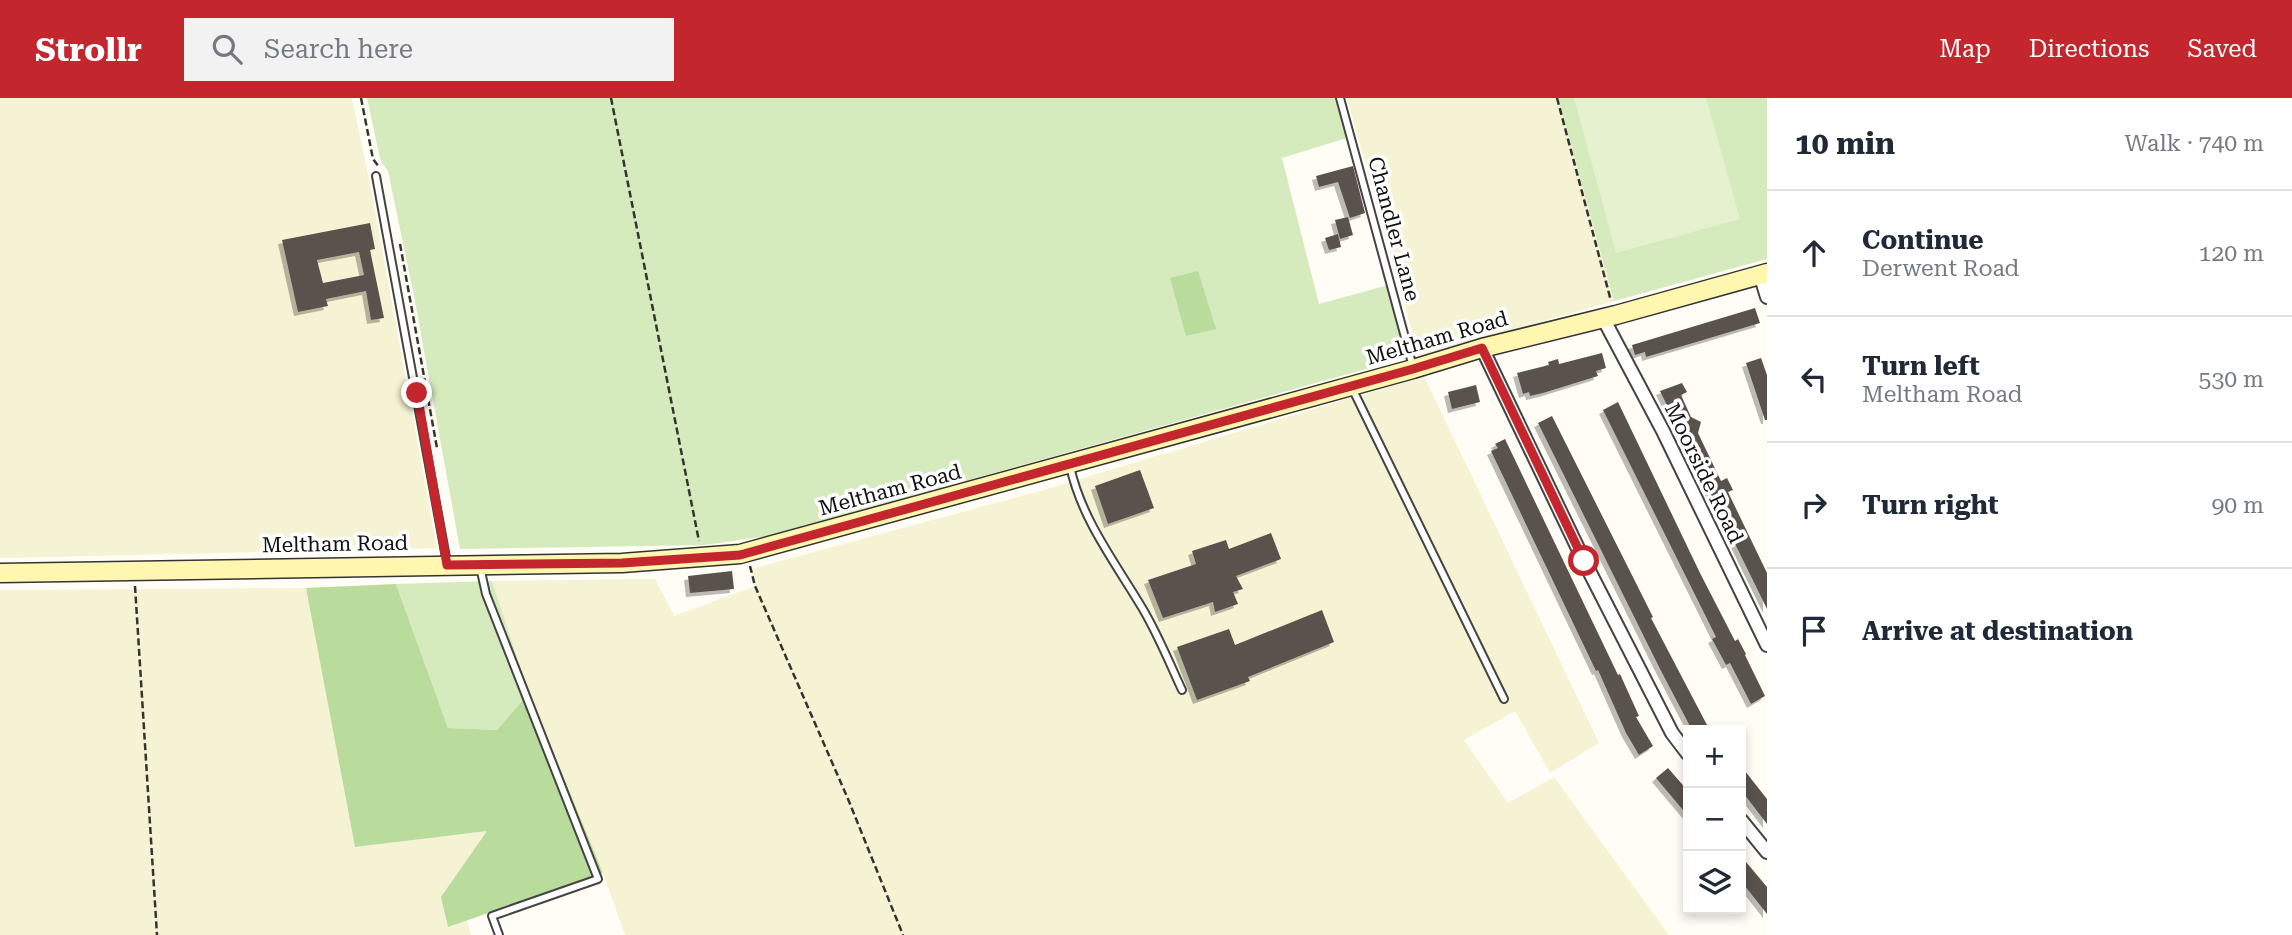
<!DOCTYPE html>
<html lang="en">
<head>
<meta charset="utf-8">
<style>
	body { margin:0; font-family:"Roboto Serif",serif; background:#f2f2f3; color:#1f2937 }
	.controls { position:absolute; right:21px; bottom:21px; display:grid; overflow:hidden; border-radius:0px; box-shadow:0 4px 10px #0003 }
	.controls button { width:63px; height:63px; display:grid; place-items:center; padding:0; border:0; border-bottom:2px solid #e0e1e3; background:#fff; color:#1f2937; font:35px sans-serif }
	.stop { position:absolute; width:21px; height:21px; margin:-16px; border:5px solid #c4262e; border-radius:50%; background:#fff }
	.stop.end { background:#c4262e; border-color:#fff; box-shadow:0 2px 7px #0008 }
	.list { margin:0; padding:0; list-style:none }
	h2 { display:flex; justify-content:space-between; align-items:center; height:91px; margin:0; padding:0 28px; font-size:30px }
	h2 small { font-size:23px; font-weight:400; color:#747a83 }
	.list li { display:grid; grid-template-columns:46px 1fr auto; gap:21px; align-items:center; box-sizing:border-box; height:126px; padding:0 28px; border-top:2px solid #e0e1e3 }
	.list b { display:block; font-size:26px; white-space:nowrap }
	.list p { margin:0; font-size:23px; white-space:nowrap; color:#747a83 }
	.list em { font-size:23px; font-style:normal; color:#747a83 }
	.icon { flex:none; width:38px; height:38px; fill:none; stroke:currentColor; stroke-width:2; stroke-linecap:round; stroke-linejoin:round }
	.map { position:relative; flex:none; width:1767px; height:837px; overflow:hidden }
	header { display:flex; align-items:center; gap:42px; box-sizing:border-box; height:98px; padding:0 35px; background:#c4262e; color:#fff }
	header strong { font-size:33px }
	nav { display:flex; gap:38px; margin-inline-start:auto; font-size:24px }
	.search { width:490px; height:63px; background:#f2f2f3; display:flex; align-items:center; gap:18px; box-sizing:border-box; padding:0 24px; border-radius:0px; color:#747a83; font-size:26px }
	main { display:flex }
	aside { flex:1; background:#fff }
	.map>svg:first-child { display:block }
	.farmland { fill:#f6f3d4 }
	.green { fill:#d5ebbd }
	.forest { fill:#b9dc9c }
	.pitch { fill:#e6f2cf }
	.building { fill:#5a524d; fill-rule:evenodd; filter:url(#shadow) }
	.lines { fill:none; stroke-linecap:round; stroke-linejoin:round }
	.lane-casing { stroke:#444; stroke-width:10 }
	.street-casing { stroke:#444; stroke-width:16 }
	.secondary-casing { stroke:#333; stroke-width:21 }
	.path { stroke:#333; stroke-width:2.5; stroke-dasharray:7 3.5; stroke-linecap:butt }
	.lane { stroke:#fff; stroke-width:6 }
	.street { stroke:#fff; stroke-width:12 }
	.secondary { stroke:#fff6b0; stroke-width:18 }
	.route { stroke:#c4262e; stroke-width:9 }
	.labels { text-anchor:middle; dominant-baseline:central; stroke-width:7; stroke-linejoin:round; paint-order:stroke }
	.street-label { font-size:21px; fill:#111; stroke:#fff }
</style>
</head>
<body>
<header>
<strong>Strollr</strong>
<div class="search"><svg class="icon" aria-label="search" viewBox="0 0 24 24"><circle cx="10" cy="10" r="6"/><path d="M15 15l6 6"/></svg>Search here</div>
<nav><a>Map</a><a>Directions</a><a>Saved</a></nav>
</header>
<main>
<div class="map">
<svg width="1767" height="837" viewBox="0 0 1767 837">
	<defs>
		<filter id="shadow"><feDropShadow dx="-4" dy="4" stdDeviation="0" flood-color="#0004"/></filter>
	</defs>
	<rect width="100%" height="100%" fill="#fffdf5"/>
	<g class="farmland">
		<path d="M0 0H352L370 86 437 450 0 460Z"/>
		<path d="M1347 0H1558L1614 203 1419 259Z"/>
		<path d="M1424 278 1599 645 1550 675 1515 613 1464 642 1508 705 1554 679 1669 837H625L603 775 529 595 492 483 655 481 674 518 755 488 751 471 1033 395Z"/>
		<path d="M306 490 355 749 488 732 448 829 467 822 471 837H0V492Z"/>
	</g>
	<g class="green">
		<path d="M367 0H1336L1347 40 1282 60 1319 206 1388 187 1409 259 768 438 705 447 460 451 415 203 388 73 380 61Z"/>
		<path d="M1558 0H1767V161L1614 203Z"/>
		<path d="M492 483 529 595 497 632 448 630 396 486Z"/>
	</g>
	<g class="forest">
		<path d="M1198 173 1216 231 1186 238 1170 180Z"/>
		<path d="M396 486 448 630 497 632 529 595 603 775 448 829 441 799 487 733 355 749 306 490Z"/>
	</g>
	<path class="pitch" d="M1574 0H1706L1740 121 1616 155Z"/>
	<g class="building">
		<path d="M1353 68 1365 115 1350 120 1338 84 1319 89 1316 78Z"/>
		<path d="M1348 119 1353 137 1340 141 1335 122Z"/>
		<path d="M370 125 375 151 370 152 384 220 371 222 366 193 326 201 328 208 298 214 282 142ZM359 154 364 177 323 185 317 162Z"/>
		<path d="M1338 136 1341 149 1329 152 1325 140Z"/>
		<path d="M1755 210 1760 225 1646 259 1645 254 1635 257 1632 247Z"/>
		<path d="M1602 255 1606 270 1596 273 1598 278 1543 295 1530 298 1529 294 1523 296 1517 275 1549 267 1548 264 1558 261 1559 266Z"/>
		<path d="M1761 260 1767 277V322H1765L1746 265Z"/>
		<path d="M1682 285 1687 294 1681 297 1691 319 1701 324 1698 335 1721 383 1727 380 1733 392 1728 394 1767 475V511L1660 293Z"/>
		<path d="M1476 287 1480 304 1452 311 1448 294Z"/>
		<path d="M1618 304 1700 475 1735 543 1738 541 1746 556 1745 557 1765 598 1751 606 1730 565 1726 567 1712 541 1716 539 1603 312Z"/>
		<path d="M1552 318 1653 519 1651 520 1707 627 1697 632H1692L1659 569 1538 325Z"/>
		<path d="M1505 341 1618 577 1620 576 1639 618 1636 619 1653 648 1639 657 1626 635 1598 572 1596 573 1491 353 1498 350 1495 346Z"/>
		<path d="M1140 372 1154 410 1108 426 1095 388Z"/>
		<path d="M1271 435 1281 461 1236 478 1243 491 1233 494 1238 506 1215 514 1213 504 1163 520 1148 482 1196 466 1192 453 1226 442 1229 451Z"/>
		<path d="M732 473 734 491 690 495 688 478Z"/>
		<path d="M1322 512 1334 544 1248 579 1250 583 1197 602 1177 549 1229 531 1235 547Z"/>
		<path d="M1741 668 1767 701V726L1741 692Z"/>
		<path d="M1668 670 1688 693V718L1656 680Z"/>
		<path d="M1741 758 1767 789V816L1741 783Z"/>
	</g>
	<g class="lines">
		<defs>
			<g id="lane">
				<path d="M1340 0 1413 269"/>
				<path d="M376 78 447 465"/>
				<path d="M1352 290 1504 601"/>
				<path d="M1070 368C1081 420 1114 463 1141 508 1157 534 1169 564 1182 592"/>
				<path d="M480 469 486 496 598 781 492 818 499 837"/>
			</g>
			<g id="street">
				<path d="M1760 176 1767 199"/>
				<path d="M1603 220 1663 333 1767 547"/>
				<path d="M1482 250 1584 463 1672 635 1688 656"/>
				<path d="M1741 722 1767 754"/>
			</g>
			<path id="secondary" d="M0 475 622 465 740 456 1413 271 1482 250 1616 217 1767 175"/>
		</defs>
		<use href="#lane" class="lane-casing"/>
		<use href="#street" class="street-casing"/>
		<use href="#secondary" class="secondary-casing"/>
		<g class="path">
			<path d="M361 0 373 61 380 70"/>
			<path d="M611 0 699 443"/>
			<path d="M1557 0 1611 203"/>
			<path d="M400 146 437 350"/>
			<path d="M750 468 755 488 848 701 903 837"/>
			<path d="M135 488 157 837"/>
		</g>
		<use href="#lane" class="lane"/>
		<use href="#street" class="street"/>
		<use href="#secondary" class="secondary"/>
	</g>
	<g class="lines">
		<path class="route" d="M417 295 447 467 622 465 740 457 1413 271 1482 250 1584 463"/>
	</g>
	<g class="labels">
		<g class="street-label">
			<text transform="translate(1394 131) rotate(75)">Chandler Lane</text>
			<text transform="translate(1437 240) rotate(-16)">Meltham Road</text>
			<text transform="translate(1704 375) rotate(64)">Moorside Road</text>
			<text transform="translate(890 392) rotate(-15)">Meltham Road</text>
			<text transform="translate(335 446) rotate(-1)">Meltham Road</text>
		</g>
	</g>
</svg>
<div class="controls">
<button>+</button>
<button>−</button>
<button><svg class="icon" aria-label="layers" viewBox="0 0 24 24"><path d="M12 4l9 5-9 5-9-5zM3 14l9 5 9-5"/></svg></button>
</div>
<div class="stop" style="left:1584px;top:463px"></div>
<div class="stop end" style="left:417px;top:295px"></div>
</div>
<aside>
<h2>10 min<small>Walk · 740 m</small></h2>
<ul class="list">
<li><svg class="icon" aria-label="ahead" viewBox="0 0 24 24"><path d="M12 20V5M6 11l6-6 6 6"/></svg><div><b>Continue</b><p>Derwent Road</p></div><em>120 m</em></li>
<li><svg class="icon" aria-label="left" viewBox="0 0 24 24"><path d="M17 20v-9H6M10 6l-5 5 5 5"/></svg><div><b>Turn left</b><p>Meltham Road</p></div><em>530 m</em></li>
<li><svg class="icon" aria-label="right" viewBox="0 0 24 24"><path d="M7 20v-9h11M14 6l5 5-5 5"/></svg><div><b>Turn right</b></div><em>90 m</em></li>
<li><svg class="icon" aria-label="arrive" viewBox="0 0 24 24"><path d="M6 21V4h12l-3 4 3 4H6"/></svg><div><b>Arrive at destination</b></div></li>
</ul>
</aside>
</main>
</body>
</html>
